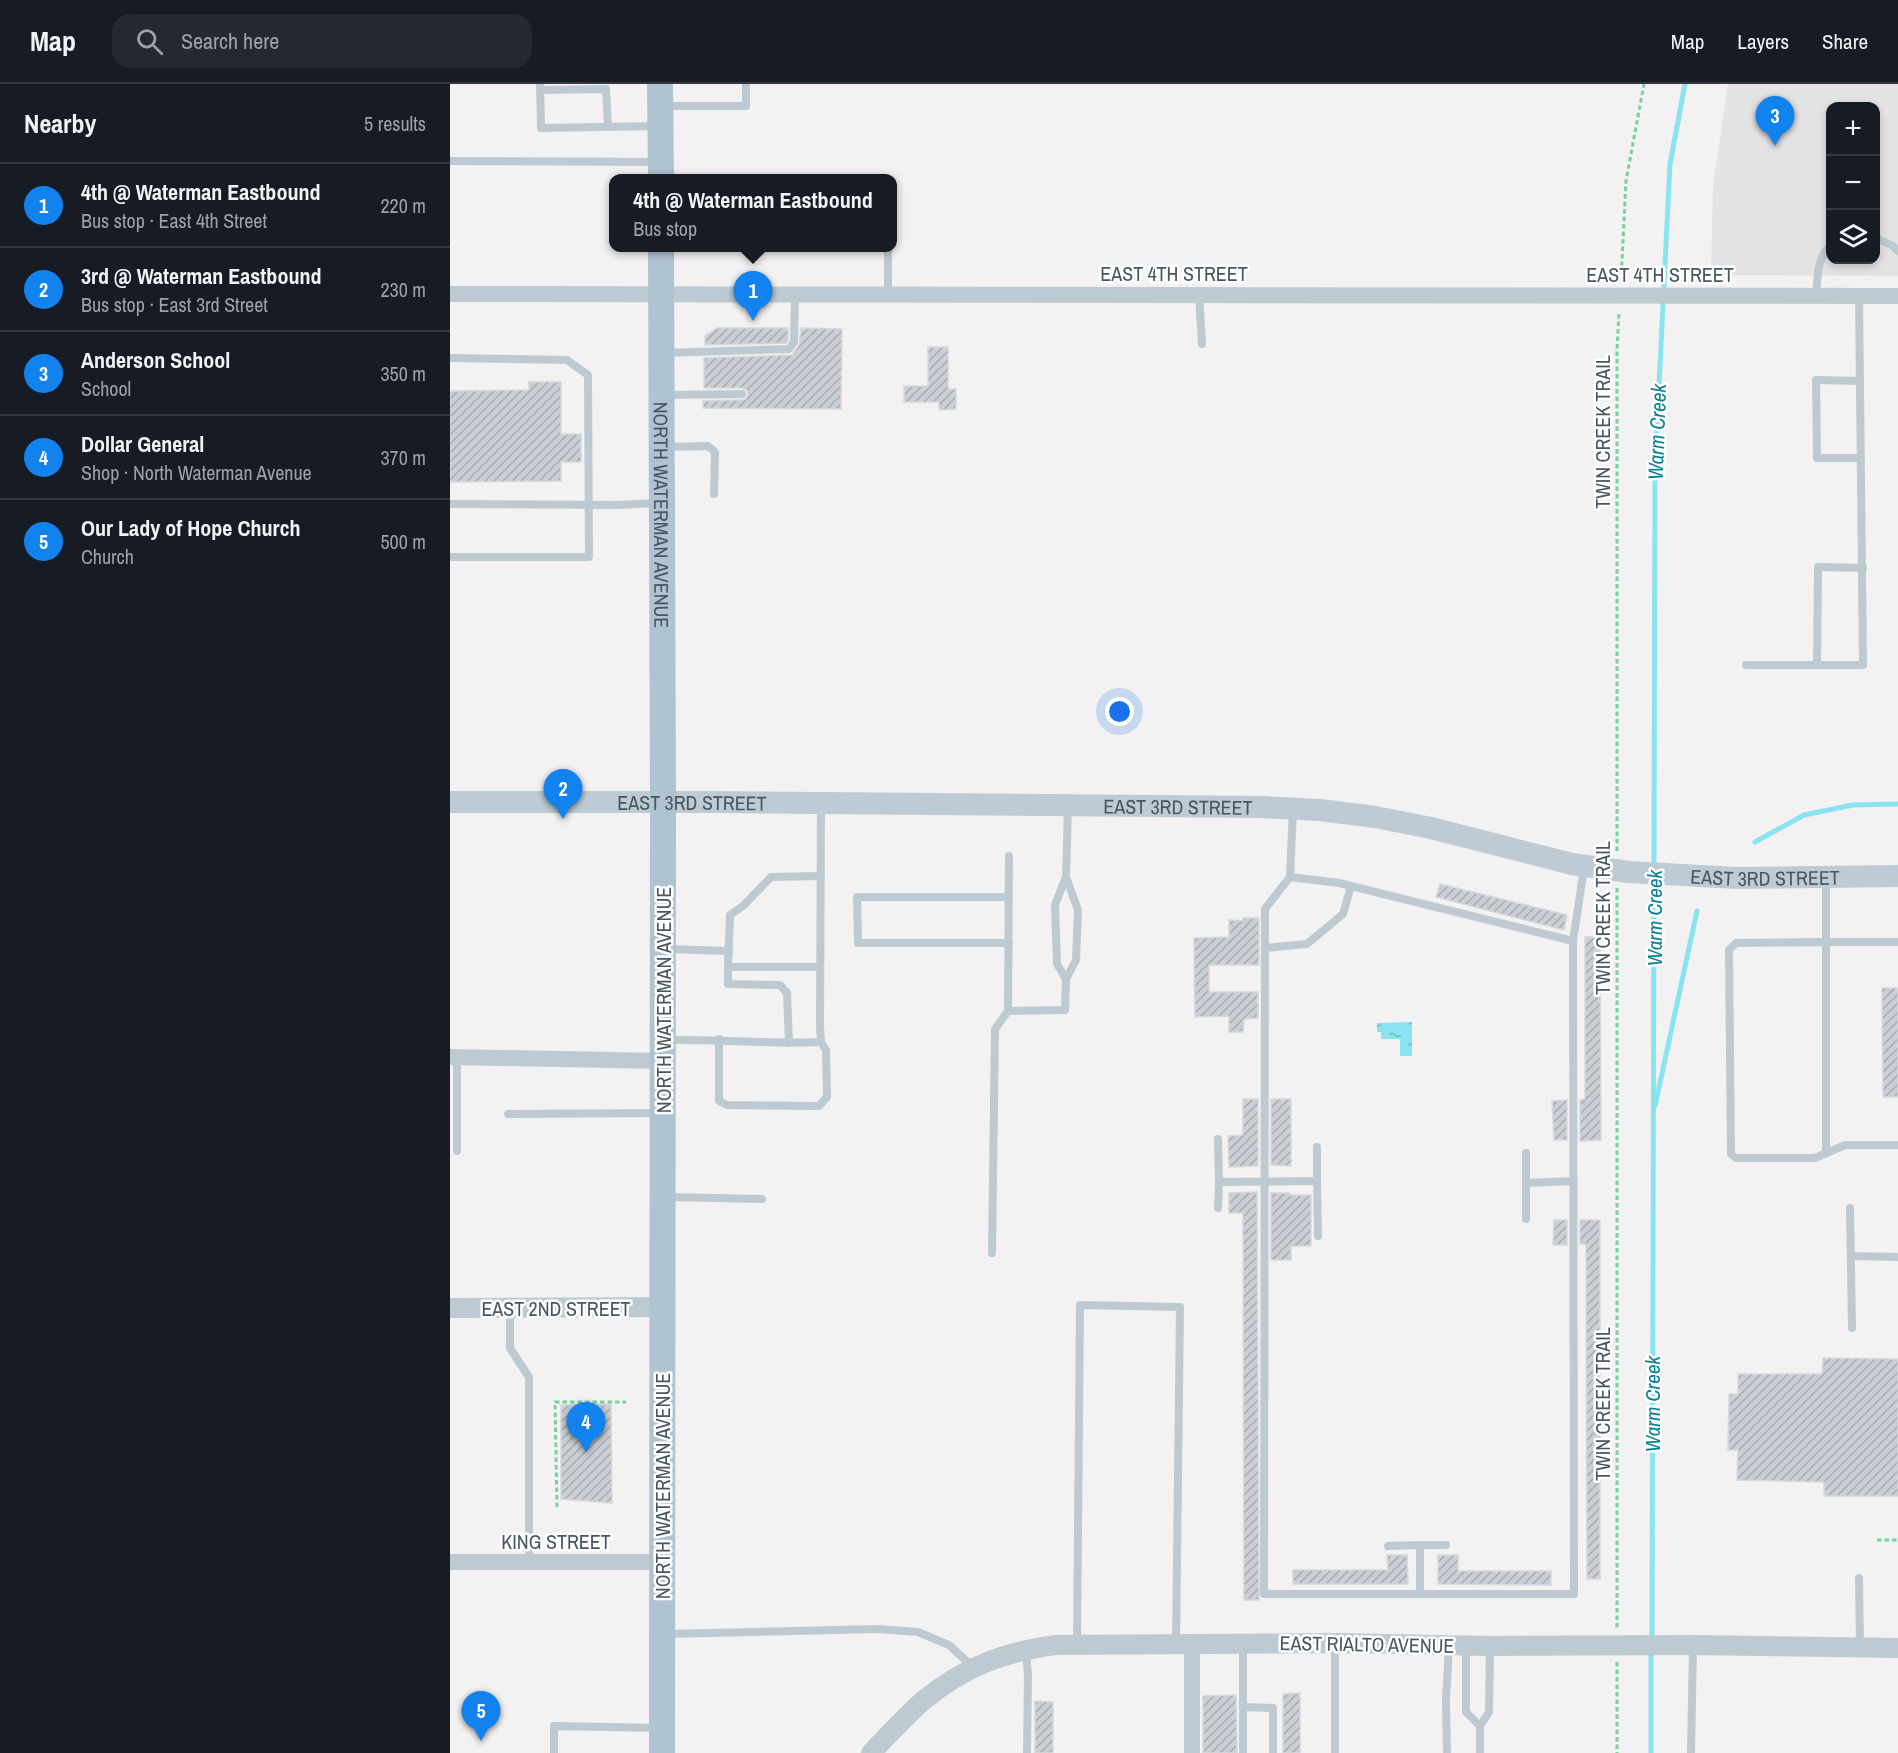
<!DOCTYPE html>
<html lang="en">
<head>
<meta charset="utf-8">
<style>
	body { margin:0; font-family:"Archivo Narrow",sans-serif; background:#242831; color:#f1f3f6 }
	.controls { position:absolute; right:18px; top:18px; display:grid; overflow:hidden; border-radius:12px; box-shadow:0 3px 9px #0003 }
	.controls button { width:54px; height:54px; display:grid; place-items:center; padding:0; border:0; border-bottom:2px solid #363941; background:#171b24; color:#f1f3f6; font:30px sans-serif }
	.you { position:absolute; left:670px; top:628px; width:21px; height:21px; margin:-15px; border:4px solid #fff; border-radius:50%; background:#1a73e8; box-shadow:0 0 0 9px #1a73e833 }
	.badge { display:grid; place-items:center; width:39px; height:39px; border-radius:50%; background:#1182ee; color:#fff; font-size:20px; font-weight:700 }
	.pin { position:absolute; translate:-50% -50px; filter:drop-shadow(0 2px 3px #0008) }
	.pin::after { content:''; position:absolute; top:32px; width:21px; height:18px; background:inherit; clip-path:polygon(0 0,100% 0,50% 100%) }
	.popup { position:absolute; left:159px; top:90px; width:288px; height:78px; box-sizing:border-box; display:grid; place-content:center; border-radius:12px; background:#171b24; filter:drop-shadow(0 2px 4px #0005); font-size:20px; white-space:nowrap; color:#9ea1a6 }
	.popup b { font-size:22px; color:#f1f3f6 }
	.popup::after { content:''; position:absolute; left:50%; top:100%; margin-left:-12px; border:12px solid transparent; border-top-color:#171b24 }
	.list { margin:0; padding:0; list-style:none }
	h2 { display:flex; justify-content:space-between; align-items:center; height:78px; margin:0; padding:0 24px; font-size:26px }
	h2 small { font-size:20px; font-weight:400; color:#9ea1a6 }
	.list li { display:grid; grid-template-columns:39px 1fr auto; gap:18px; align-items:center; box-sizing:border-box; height:84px; padding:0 24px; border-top:2px solid #363941 }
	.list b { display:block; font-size:22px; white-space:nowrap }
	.list p { margin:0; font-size:20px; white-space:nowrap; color:#9ea1a6 }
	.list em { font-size:20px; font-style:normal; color:#9ea1a6 }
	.icon { flex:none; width:33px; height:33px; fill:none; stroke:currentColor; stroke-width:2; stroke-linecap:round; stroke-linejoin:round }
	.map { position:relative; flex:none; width:1448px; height:1669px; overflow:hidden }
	header { display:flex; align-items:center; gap:36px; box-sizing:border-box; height:84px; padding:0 30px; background:#171b24; border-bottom:2px solid #363941 }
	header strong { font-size:28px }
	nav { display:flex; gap:33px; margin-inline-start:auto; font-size:21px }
	.search { width:420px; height:54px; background:#242831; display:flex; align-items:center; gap:15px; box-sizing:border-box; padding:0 21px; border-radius:18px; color:#9ea1a6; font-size:22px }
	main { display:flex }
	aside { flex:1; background:#171b24 }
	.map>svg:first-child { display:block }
	.education { fill:#e4e2e3; fill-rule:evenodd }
	.water { fill:url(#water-ripples) }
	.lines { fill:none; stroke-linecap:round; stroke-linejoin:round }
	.stream { stroke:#8ae3f0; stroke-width:5 }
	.building { fill:url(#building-hatch); stroke:#d5d8dd; stroke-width:1.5 }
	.path { stroke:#75d29d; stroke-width:3; stroke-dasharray:4.5 3; stroke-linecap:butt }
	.service { stroke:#becad1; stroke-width:8 }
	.minor { stroke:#becad1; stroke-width:16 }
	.tertiary { stroke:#becad1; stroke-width:20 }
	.secondary { stroke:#becbd5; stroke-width:22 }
	.primary { stroke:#b0c3d1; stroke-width:26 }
	.labels { text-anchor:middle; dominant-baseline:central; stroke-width:5; stroke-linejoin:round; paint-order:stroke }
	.street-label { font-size:20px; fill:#485660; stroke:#fff }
	.water-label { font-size:21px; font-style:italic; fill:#088194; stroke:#fff }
</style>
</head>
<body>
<header>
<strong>Map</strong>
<div class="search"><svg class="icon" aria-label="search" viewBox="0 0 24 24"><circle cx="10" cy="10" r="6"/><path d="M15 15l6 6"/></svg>Search here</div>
<nav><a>Map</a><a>Layers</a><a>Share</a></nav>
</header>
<main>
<aside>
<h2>Nearby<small>5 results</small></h2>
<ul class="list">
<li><span class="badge">1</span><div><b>4th @ Waterman Eastbound</b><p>Bus stop · East 4th Street</p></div><em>220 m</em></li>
<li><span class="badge">2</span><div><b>3rd @ Waterman Eastbound</b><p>Bus stop · East 3rd Street</p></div><em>230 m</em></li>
<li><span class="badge">3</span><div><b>Anderson School</b><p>School</p></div><em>350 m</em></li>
<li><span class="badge">4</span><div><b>Dollar General</b><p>Shop · North Waterman Avenue</p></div><em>370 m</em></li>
<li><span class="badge">5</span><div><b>Our Lady of Hope Church</b><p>Church</p></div><em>500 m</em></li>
</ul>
</aside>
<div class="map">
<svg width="1448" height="1669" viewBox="0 0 1448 1669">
	<defs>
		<pattern id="water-ripples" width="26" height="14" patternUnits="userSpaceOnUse" patternTransform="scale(1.5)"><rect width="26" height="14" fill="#8ae3f0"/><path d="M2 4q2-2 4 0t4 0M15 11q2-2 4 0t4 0" fill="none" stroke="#73bbc6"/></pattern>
		<pattern id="building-hatch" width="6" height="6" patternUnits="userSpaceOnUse" patternTransform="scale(1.5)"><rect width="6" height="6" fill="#cbced4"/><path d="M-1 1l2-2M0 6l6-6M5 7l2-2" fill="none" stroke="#a7aaaf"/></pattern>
	</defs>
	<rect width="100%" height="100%" fill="#f3f1f1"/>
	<path class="education" d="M1278 0H1448V192L1261 191 1263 102ZM1380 22H1426V176H1380Z"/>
	<path class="water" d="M962 938V972H950V955H931V948H927V939Z"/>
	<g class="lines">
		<g class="stream">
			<path d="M1305 758 1354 731 1403 721 1448 720"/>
			<path d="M1204 783 1205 382 1220 80 1235 0"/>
			<path d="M1205 1022 1247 827"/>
			<path d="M1202 1557 1204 795"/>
			<path d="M1201 1669V1566"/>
		</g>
	</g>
	<g class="building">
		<path d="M267 244H338V256L336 259 255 261V252Z"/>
		<path d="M351 244 392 245 391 325 253 324V317L292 316 296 315 298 310 297 306 292 304H254V274L342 271 349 261Z"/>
		<path d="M478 263H498V305H506V325L489 326V318H454V302H478Z"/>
		<path d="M79 298H111V350H131V378H111V397L0 398V307L79 306Z"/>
		<path d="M990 800 1117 831 1114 846 986 813Z"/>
		<path d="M793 834H809V881H759V908H808V934L794 935 793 948H779V932L745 933 744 854 779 853V836L793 837Z"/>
		<path d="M1135 853H1150L1151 1056 1130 1057V1016L1135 1015Z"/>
		<path d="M1432 904H1448V1013H1433Z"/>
		<path d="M793 1015H808V1082L779 1083 778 1052 793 1051Z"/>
		<path d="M821 1015H841V1082L821 1081Z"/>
		<path d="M1117 1016V1056H1104L1102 1017Z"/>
		<path d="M807 1108 809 1516H794L793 1129H779V1109Z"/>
		<path d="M821 1109H840V1111H861V1162H841V1176H821Z"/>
		<path d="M1104 1136H1117V1161H1103Z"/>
		<path d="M1130 1136H1150V1495H1137L1136 1160H1130Z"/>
		<path d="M1373 1274 1448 1275V1412H1374V1398L1287 1396 1288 1366H1278L1279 1310H1288V1290H1372Z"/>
		<path d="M161 1320 162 1419 111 1415V1321Z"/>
		<path d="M937 1471H957L958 1500H843V1486H938Z"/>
		<path d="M988 1471H1008V1487H1101V1501L988 1500Z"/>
		<path d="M850 1609V1669H833V1610Z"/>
		<path d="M786 1611 787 1669H753V1612Z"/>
		<path d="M585 1617 603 1618V1669H585Z"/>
	</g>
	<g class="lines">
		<g class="path">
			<path d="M1171 197 1176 97 1194 0"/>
			<path d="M1167 767V266L1169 228"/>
			<path d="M1167 804V1544"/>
			<path d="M107 1423 105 1318H176"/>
			<path d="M1427 1456H1448"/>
			<path d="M1167 1578V1669"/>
		</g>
		<g class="service">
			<path d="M90 0 91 44 208 42"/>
			<path d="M90 6 156 5 158 43"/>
			<path d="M214 22H296V0"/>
			<path d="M0 77 210 78"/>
			<path d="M1426 154 1443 162 1448 167"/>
			<path d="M438 210V164"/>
			<path d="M749 211 752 260"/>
			<path d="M1366 212C1368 194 1366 175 1380 162"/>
			<path d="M214 269 339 265 344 258 345 210"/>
			<path d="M0 274 117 276 138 291 139 473H0"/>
			<path d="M1410 297 1366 296 1367 374H1411"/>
			<path d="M214 311 292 310"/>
			<path d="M215 363 258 362 265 368 264 410"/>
			<path d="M0 420 167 421 208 419"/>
			<path d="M1296 581H1413L1409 212"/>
			<path d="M1367 581 1368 483 1413 484"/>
			<path d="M559 772 558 927 615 926 616 895 626 876 628 826 616 793"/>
			<path d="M840 793 889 799 1123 857 1124 1510H814L815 825 840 793 843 725"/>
			<path d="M1376 793V858H1448"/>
			<path d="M559 813H407L408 859H559"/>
			<path d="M1123 857 1134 784"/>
			<path d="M815 864 857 860 893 830 901 802"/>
			<path d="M216 865 279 867"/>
			<path d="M278 883V900L330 901 337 909 339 959"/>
			<path d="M369 883H278L280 831 293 822 321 793 371 792"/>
			<path d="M616 895 607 880 605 821 616 793 618 722"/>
			<path d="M269 955V1017L277 1021 369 1022 377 1013 376 966 371 958 370 942 371 719"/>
			<path d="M216 956C268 955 319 960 371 958"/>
			<path d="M7 974V1067"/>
			<path d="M58 1030 209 1029"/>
			<path d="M768 1055 769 1098 867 1097 868 1152"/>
			<path d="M1076 1069V1099L1123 1097"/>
			<path d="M1376 1069V858L1286 859 1279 866 1281 1070 1286 1074H1365L1395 1061H1448"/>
			<path d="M867 1097V1063"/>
			<path d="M1076 1099V1135"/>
			<path d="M216 1113 312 1115"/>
			<path d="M768 1124 769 1098"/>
			<path d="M1400 1124 1402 1244"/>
			<path d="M542 1169 545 945 558 927"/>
			<path d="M1401 1172 1448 1173"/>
			<path d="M60 1224V1264L79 1293V1478"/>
			<path d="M970 1461H996"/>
			<path d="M938 1462 970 1461V1510"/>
			<path d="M1409 1494 1410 1563"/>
			<path d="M214 1550 427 1545 468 1548 499 1561 523 1583"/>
			<path d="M627 1560 630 1221 730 1223 726 1561"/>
			<path d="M1016 1562V1628L1030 1642"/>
			<path d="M576 1566 578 1592 577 1669"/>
			<path d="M793 1623 823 1624V1669"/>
			<path d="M104 1669V1642L208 1644"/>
			<path d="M793 1669V1560"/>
			<path d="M885 1669V1559"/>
			<path d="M997 1669 996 1616 999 1561"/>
			<path d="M1030 1669V1642L1039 1628 1040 1563"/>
			<path d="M1241 1669 1243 1561"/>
		</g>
		<g class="minor">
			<path d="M0 210 1448 212"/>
			<path d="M0 973 212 977"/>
			<path d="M0 1478H212"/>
			<path d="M742 1560V1669"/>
		</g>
		<g class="tertiary">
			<path d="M0 1224 212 1223"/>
			<path d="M421 1669C438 1652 455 1632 474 1616 514 1583 554 1568 605 1561L885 1559 1040 1562 1243 1561 1448 1564"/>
		</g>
		<path class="secondary" id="s1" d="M0 718H263L812 723 870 726 925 733 981 744 1122 780 1179 788 1287 794 1448 792"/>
		<g class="primary">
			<path d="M210 0 211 94"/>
			<path id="s2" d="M211 164 213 718 212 1669"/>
		</g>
	</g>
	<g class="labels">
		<g class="street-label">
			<text x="724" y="189">EAST 4TH STREET</text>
			<text x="1210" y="190">EAST 4TH STREET</text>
			<text transform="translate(1152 348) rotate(-90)">TWIN CREEK TRAIL</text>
			<text stroke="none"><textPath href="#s2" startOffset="267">NORTH WATERMAN AVENUE</textPath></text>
			<text stroke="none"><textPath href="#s1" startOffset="242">EAST 3RD STREET</textPath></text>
			<text stroke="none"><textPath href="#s1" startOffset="728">EAST 3RD STREET</textPath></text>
			<text stroke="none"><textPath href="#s1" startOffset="1322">EAST 3RD STREET</textPath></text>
			<text transform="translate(1152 834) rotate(-90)">TWIN CREEK TRAIL</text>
			<text transform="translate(213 916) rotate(-90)">NORTH WATERMAN AVENUE</text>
			<text x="106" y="1224">EAST 2ND STREET</text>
			<text transform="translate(1152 1320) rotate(-90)">TWIN CREEK TRAIL</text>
			<text transform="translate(212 1402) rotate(-90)">NORTH WATERMAN AVENUE</text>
			<text x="106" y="1457">KING STREET</text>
			<text transform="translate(917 1560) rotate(1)">EAST RIALTO AVENUE</text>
		</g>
		<g class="water-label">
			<text transform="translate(1207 348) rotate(-88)">Warm Creek</text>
			<text transform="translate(1204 834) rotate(-90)">Warm Creek</text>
			<text transform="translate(1202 1320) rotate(-90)">Warm Creek</text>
		</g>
	</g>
</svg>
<div class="controls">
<button>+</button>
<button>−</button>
<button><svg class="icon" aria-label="layers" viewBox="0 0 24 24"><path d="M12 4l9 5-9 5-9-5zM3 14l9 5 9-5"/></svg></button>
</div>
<div class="you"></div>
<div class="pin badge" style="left:303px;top:237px">1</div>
<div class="popup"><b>4th @ Waterman Eastbound</b>Bus stop</div>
<div class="pin badge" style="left:113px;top:735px">2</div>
<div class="pin badge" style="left:1325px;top:62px">3</div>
<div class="pin badge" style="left:136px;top:1368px">4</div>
<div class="pin badge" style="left:31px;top:1657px">5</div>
</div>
</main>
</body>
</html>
